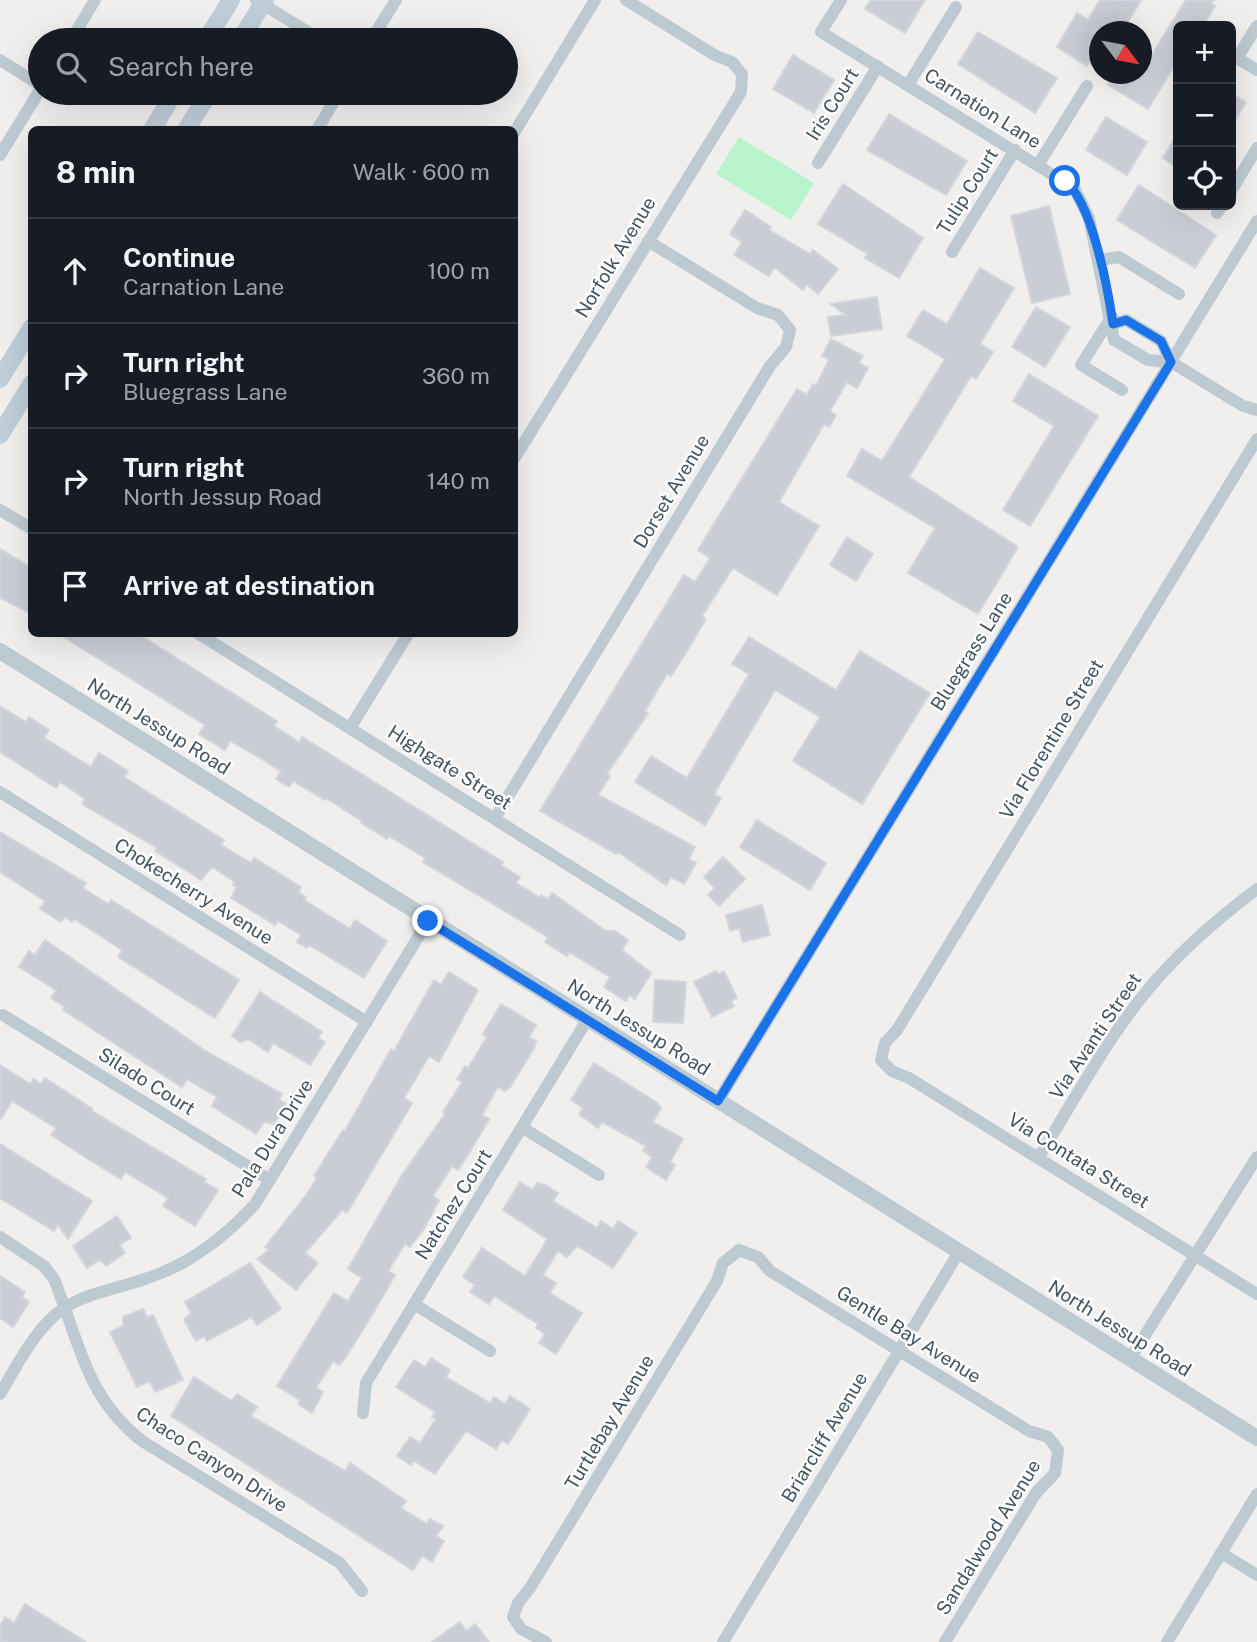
<!DOCTYPE html>
<html lang="en">
<head>
<meta charset="utf-8">
<style>
	body { margin:0; font-family:"Public Sans",sans-serif; background:#20242c; color:#f1f3f6 }
	.controls { position:absolute; right:21px; top:21px; display:grid; overflow:hidden; border-radius:10px; box-shadow:0 7px 28px #0002 }
	.controls button { width:63px; height:63px; display:grid; place-items:center; padding:0; border:0; border-bottom:2px solid #363941; background:#171b24; color:#f1f3f6; font:35px sans-serif }
	.compass { position:absolute; left:1089px; top:21px; width:63px; height:63px; border-radius:50%; background:#171b24; box-shadow:0 7px 28px #0002; rotate:122deg }
	.stop { position:absolute; width:21px; height:21px; margin:-16px; border:5px solid #1a73e8; border-radius:50%; background:#fff }
	.stop.end { background:#1a73e8; border-color:#fff; box-shadow:0 2px 7px #0008 }
	.list { margin:0; padding:0; list-style:none }
	h2 { display:flex; justify-content:space-between; align-items:center; height:91px; margin:0; padding:0 28px; font-size:30px }
	h2 small { font-size:23px; font-weight:400; color:#9ea1a6 }
	.list li { display:grid; grid-template-columns:46px 1fr auto; gap:21px; align-items:center; box-sizing:border-box; height:105px; padding:0 28px; border-top:2px solid #363941 }
	.list b { display:block; font-size:26px; white-space:nowrap }
	.list p { margin:0; font-size:23px; white-space:nowrap; color:#9ea1a6 }
	.list em { font-size:23px; font-style:normal; color:#9ea1a6 }
	.icon { flex:none; width:38px; height:38px; fill:none; stroke:currentColor; stroke-width:2; stroke-linecap:round; stroke-linejoin:round }
	.map { position:relative; flex:none; width:1257px; height:1642px; overflow:hidden }
	.search { position:absolute; background:#171b24; box-shadow:0 7px 28px #0002; left:28px; top:28px; width:490px; height:77px; display:flex; align-items:center; gap:18px; box-sizing:border-box; padding:0 24px; border-radius:38px; color:#9ea1a6; font-size:26px }
	.panel { position:absolute; background:#171b24; box-shadow:0 7px 28px #0002; left:28px; top:126px; width:490px; height:511px; border-radius:10px }
	.map>svg:first-child { display:block }
	.green { fill:#b8f4cc }
	.building { fill:#caced4; stroke:#d2d5db; stroke-width:2 }
	.lines { fill:none; stroke-linecap:round; stroke-linejoin:round }
	.minor { stroke:#bdcad2; stroke-width:12 }
	.tertiary { stroke:#bdcad2; stroke-width:16 }
	.secondary { stroke:#bfcdd9; stroke-width:18 }
	.route { stroke:#1a73e8; stroke-width:9 }
	.labels { text-anchor:middle; dominant-baseline:central; stroke-width:5; stroke-linejoin:round; paint-order:stroke }
	.street-label { font-size:19px; fill:#44535e; stroke:#fff }
</style>
</head>
<body>
<div class="map">
<svg width="1257" height="1642" viewBox="0 0 1257 1642">
	<rect width="100%" height="100%" fill="#f1eeee"/>
	<path class="green" d="M739 137 814 183 791 220 716 174Z"/>
	<g class="building">
		<path d="M871 0H925L905 33 865 9Z"/>
		<path d="M1100 0H1141L1122 32H1094L1100 35V69L1089 62 1087 66 1057 47 1077 13 1088 20Z"/>
		<path d="M1186 0H1214L1211 4 1215 6 1203 26H1178V59L1148 109 1108 85 1114 74H1142V60L1147 63Z"/>
		<path d="M978 32 1057 78 1035 113 958 64Z"/>
		<path d="M793 55 834 80 814 113 773 89Z"/>
		<path d="M1231 93 1246 102 1231 127Z"/>
		<path d="M889 114 967 161 946 195 867 150Z"/>
		<path d="M1106 117 1147 142 1127 175 1086 150Z"/>
		<path d="M1178 133V168L1163 158Z"/>
		<path d="M843 184 923 238 899 278 865 258 868 254 818 224Z"/>
		<path d="M1139 185 1216 235 1195 268 1117 220Z"/>
		<path d="M1049 206 1070 294 1032 303 1011 216Z"/>
		<path d="M745 210 771 227 769 230 810 254 813 250 838 269 818 294 807 285 803 290 774 267 769 276 734 255 742 242 730 234Z"/>
		<path d="M980 268 1014 288 980 344 993 352 976 379 971 376 909 477 1018 547 978 614 908 573 935 528 847 476 862 449 882 461 945 359 907 336 923 310 947 324Z"/>
		<path d="M877 297 882 329 831 336 828 317 846 315 831 304Z"/>
		<path d="M1036 307 1070 327 1045 367 1012 347Z"/>
		<path d="M831 339 863 356 859 363 868 368 857 388 847 382 830 411 836 415 829 427 824 424 779 502 819 526 777 595 733 568 702 616 706 619 687 651 671 676 667 674 645 711 648 713 607 774 610 776 598 795 695 847 689 859 696 863 684 884 671 877 666 885 618 852 616 854 540 811 684 575 695 582 710 558 698 550 797 389 807 395 813 384 816 386 829 360 822 356Z"/>
		<path d="M1029 374 1098 416 1030 526 1003 510 1054 426 1013 401Z"/>
		<path d="M847 537 873 554 856 581 830 565Z"/>
		<path d="M0 549 32 568V614L0 598Z"/>
		<path d="M59 634H138L277 721 274 726 299 742 302 737 503 862 501 865 520 877 516 883 540 898 541 895 548 899 552 893 606 931H615L628 940 622 950 651 973 635 999 629 995 626 1001 604 987 610 977 569 952 567 956 545 942 548 937 423 862 425 858 389 836 387 839 361 823 362 821 326 798 325 800 293 781 289 787 276 779 281 771 257 756 230 741 225 750 199 734 205 725Z"/>
		<path d="M749 637 836 690 860 651 930 693 862 804 793 761 820 717 775 690 714 794 721 798 705 825 635 782 651 756 687 778 749 674 732 664Z"/>
		<path d="M0 706 26 722 29 717 49 730 44 738 91 767 99 753 128 771 124 777 224 840 221 845 251 863 254 858 301 887 298 892 306 897 304 900 350 929 355 920 387 941 364 978 309 945 307 948 297 942 301 935 278 921 275 925 231 898 237 887 233 885 235 882 212 867 201 880 155 851 157 848 82 804 85 799 60 782 56 788 0 752Z"/>
		<path d="M757 820 826 863 810 890 740 847Z"/>
		<path d="M0 832 86 883 83 888 108 904 111 900 239 980 215 1018 118 957 122 950 74 919 72 922 65 917 61 922 40 909 45 901 0 872Z"/>
		<path d="M723 857 745 879 719 906 708 895 715 888 704 877Z"/>
		<path d="M762 905 770 935 743 942 739 928 730 931 726 915Z"/>
		<path d="M45 940 204 1050 282 1094 279 1100 286 1104 274 1124 264 1122 256 1134 212 1106 217 1097 187 1079 182 1087 63 1010 65 1007 51 998 56 990 19 967 29 951 35 955Z"/>
		<path d="M716 971 718 974 724 971 737 998 731 1001 734 1006 712 1017 694 982Z"/>
		<path d="M449 972 478 990 439 1062 429 1056 404 1098 412 1103 347 1213 342 1210 305 1253 318 1263 296 1290 257 1259 269 1250 265 1247 307 1194 317 1178 314 1176 343 1130 345 1131 391 1049 394 1051 434 980 441 985Z"/>
		<path d="M655 980 686 982 683 1023 653 1022Z"/>
		<path d="M260 992 322 1032 318 1038 325 1042 310 1065 273 1043 268 1052 248 1039 241 1042 232 1036Z"/>
		<path d="M501 1004 536 1025 529 1037 536 1041 534 1048 511 1086 505 1091 498 1087 482 1115 489 1119 471 1150 458 1170 452 1166 433 1196 439 1200 424 1229 410 1247 405 1244 388 1271 395 1275 375 1310 344 1360 339 1365 333 1361 316 1388 323 1392 312 1413 298 1404 300 1400 277 1386 334 1293 348 1301 362 1278 348 1269 402 1175 445 1114 443 1112 462 1082 457 1079 465 1066 468 1068 487 1037 483 1034Z"/>
		<path d="M594 1063 656 1102 661 1108 653 1122 683 1139 670 1162 675 1165 666 1180 646 1167 652 1157 643 1151 646 1146 602 1122 598 1128 579 1114 583 1108 571 1100Z"/>
		<path d="M0 1065 31 1084 33 1079 41 1084 45 1078 93 1109 92 1111 206 1179 204 1182 218 1190 195 1226 163 1206 168 1198 125 1172 121 1179 88 1159 51 1135 56 1128 12 1101 0 1120Z"/>
		<path d="M0 1144 92 1201 68 1239 58 1225 54 1231 0 1198Z"/>
		<path d="M520 1182 533 1190 537 1183 545 1185 558 1193 553 1201 597 1228 601 1221 613 1229 618 1221 637 1233 613 1268 577 1246 567 1257 558 1251 543 1275 556 1283 550 1293 582 1313 556 1354 539 1343 545 1334 536 1328 538 1324 494 1296 489 1304 470 1292 475 1285 463 1277 482 1248 525 1276 543 1247 547 1239 503 1210Z"/>
		<path d="M117 1216 131 1238 120 1245 125 1253 106 1266 102 1261H98L87 1268 73 1246Z"/>
		<path d="M250 1263 281 1309 257 1325 251 1317 207 1341 204 1336 196 1341 184 1320 191 1313 185 1302Z"/>
		<path d="M0 1276 25 1292 22 1297 29 1302 13 1327 0 1318Z"/>
		<path d="M143 1309 147 1317 153 1315 183 1380 155 1392 150 1381 137 1387 110 1332 123 1326V1317Z"/>
		<path d="M431 1358 450 1370 446 1377 490 1403 494 1397 505 1404 510 1396 530 1409 508 1444 502 1440 496 1449 466 1431 435 1474 414 1461 411 1465 397 1456 410 1437 420 1443 436 1419 432 1417 435 1412 396 1387 414 1360 425 1367Z"/>
		<path d="M194 1377 232 1401 237 1394 257 1407 251 1416 345 1471 350 1463 406 1501 401 1508 427 1524 430 1519 443 1526 436 1536 444 1541 432 1562 422 1556 413 1570 171 1416Z"/>
		<path d="M25 1604 86 1642H0V1626L5 1617 14 1623Z"/>
		<path d="M460 1622 466 1631 475 1624 489 1642H432Z"/>
	</g>
	<g class="lines">
		<g class="minor">
			<path d="M256 0 321 40"/>
			<path d="M841 0 821 32 1074 188 1089 218 1114 340 1148 360 1171 362 1243 406 1257 410"/>
			<path d="M1257 26 1237 58 1257 70"/>
			<path d="M71 40 95 0"/>
			<path d="M371 40 396 0"/>
			<path d="M0 60 40 85"/>
			<path d="M908 85 956 7"/>
			<path d="M317 130 339 93"/>
			<path d="M514 133 595 0"/>
			<path d="M0 155 40 90"/>
			<path d="M818 163 878 66"/>
			<path d="M1038 165 1087 86"/>
			<path d="M1231 191 1257 148"/>
			<path d="M1217 213 1223 205"/>
			<path d="M952 252 1015 150"/>
			<path d="M1099 260 1119 257 1179 294"/>
			<path d="M1112 316 1081 365 1122 390"/>
			<path d="M1113 324 1126 320 1161 341 1171 362"/>
			<path d="M1257 439 897 1030 885 1043 881 1060 892 1071 909 1078 1257 1294"/>
			<path d="M514 459 741 92 742 74 732 62 716 56 626 0"/>
			<path d="M0 510 32 529"/>
			<path d="M199 634 680 935"/>
			<path d="M350 728 408 634"/>
			<path d="M0 792 367 1022"/>
			<path d="M495 818 770 366 786 347 790 330 778 315 757 308 648 241"/>
			<path d="M3 1015 270 1180"/>
			<path d="M718 1101 1257 221"/>
			<path d="M523 1128 599 1175"/>
			<path d="M1038 1158C1076 1098 1110 1032 1157 979 1187 945 1221 916 1257 889"/>
			<path d="M0 1237 44 1266 54 1279C80 1343 85 1396 142 1441L340 1563 362 1591"/>
			<path d="M414 1304 490 1351"/>
			<path d="M1130 1359 1257 1157"/>
			<path d="M0 1394C18 1364 35 1328 64 1308 87 1293 119 1288 145 1279 189 1265 225 1237 255 1204L428 921"/>
			<path d="M363 1413 366 1383 587 1020"/>
			<path d="M1221 1553 1257 1575"/>
			<path d="M546 1642 521 1629 513 1617 518 1603 530 1588 717 1281 723 1263 739 1250 758 1257 770 1271 1029 1431 1048 1437 1058 1450 1055 1473 1036 1493 945 1642"/>
			<path d="M723 1642 959 1252"/>
			<path d="M1167 1642 1257 1494"/>
		</g>
		<path class="tertiary" d="M0 651 1257 1438"/>
		<g class="secondary">
			<path d="M206 40 231 0"/>
			<path d="M240 40 265 0"/>
			<path d="M152 130 174 93"/>
			<path d="M186 130 209 93"/>
			<path d="M0 379 32 327"/>
			<path d="M0 435 32 383"/>
		</g>
	</g>
	<g class="lines">
		<path class="route" d="M428 921 718 1101 1171 362 1161 341 1126 320 1113 324C1108 289 1092 202 1065 181"/>
	</g>
	<g class="labels">
		<g class="street-label">
			<text transform="translate(832 104) rotate(-58)">Iris Court</text>
			<text transform="translate(983 108) rotate(32)">Carnation Lane</text>
			<text transform="translate(967 191) rotate(-58)">Tulip Court</text>
			<text transform="translate(615 257) rotate(-59)">Norfolk Avenue</text>
			<text transform="translate(671 491) rotate(-59)">Dorset Avenue</text>
			<text transform="translate(971 651) rotate(-58)">Bluegrass Lane</text>
			<text transform="translate(159 726) rotate(32)">North Jessup Road</text>
			<text transform="translate(1051 739) rotate(-59)">Via Florentine Street</text>
			<text transform="translate(450 767) rotate(32)">Highgate Street</text>
			<text transform="translate(194 891) rotate(32)">Chokecherry Avenue</text>
			<text transform="translate(639 1027) rotate(32)">North Jessup Road</text>
			<text transform="translate(1095 1036) rotate(-56)">Via Avanti Street</text>
			<text transform="translate(147 1081) rotate(32)">Silado Court</text>
			<text transform="translate(272 1138) rotate(-58)">Pala Dura Drive</text>
			<text transform="translate(1079 1160) rotate(32)">Via Contata Street</text>
			<text transform="translate(453 1204) rotate(-58)">Natchez Court</text>
			<text transform="translate(1120 1328) rotate(32)">North Jessup Road</text>
			<text transform="translate(909 1334) rotate(32)">Gentle Bay Avenue</text>
			<text transform="translate(609 1422) rotate(-59)">Turtlebay Avenue</text>
			<text transform="translate(824 1437) rotate(-59)">Briarcliff Avenue</text>
			<text transform="translate(212 1459) rotate(33)">Chaco Canyon Drive</text>
			<text transform="translate(988 1537) rotate(-58)">Sandalwood Avenue</text>
		</g>
	</g>
</svg>
<div class="controls">
<button>+</button>
<button>−</button>
<button><svg class="icon" aria-label="locate" viewBox="0 0 24 24"><circle cx="12" cy="12" r="6"/><path d="M12 2v4M12 18v4M2 12h4M18 12h4"/></svg></button>
</div>
<svg class="compass" viewBox="-18 -18 36 36"><path d="M0-13l5 13h-10z" fill="#e53935"/><path d="M0 13l5-13h-10z" fill="#9ea1a6"/></svg>
<div class="stop" style="left:1065px;top:181px"></div>
<div class="stop end" style="left:428px;top:921px"></div>
<div class="search"><svg class="icon" aria-label="search" viewBox="0 0 24 24"><circle cx="10" cy="10" r="6"/><path d="M15 15l6 6"/></svg>Search here</div>
<section class="panel">
<h2>8 min<small>Walk · 600 m</small></h2>
<ul class="list">
<li><svg class="icon" aria-label="ahead" viewBox="0 0 24 24"><path d="M12 20V5M6 11l6-6 6 6"/></svg><div><b>Continue</b><p>Carnation Lane</p></div><em>100 m</em></li>
<li><svg class="icon" aria-label="right" viewBox="0 0 24 24"><path d="M7 20v-9h11M14 6l5 5-5 5"/></svg><div><b>Turn right</b><p>Bluegrass Lane</p></div><em>360 m</em></li>
<li><svg class="icon" aria-label="right" viewBox="0 0 24 24"><path d="M7 20v-9h11M14 6l5 5-5 5"/></svg><div><b>Turn right</b><p>North Jessup Road</p></div><em>140 m</em></li>
<li><svg class="icon" aria-label="arrive" viewBox="0 0 24 24"><path d="M6 21V4h12l-3 4 3 4H6"/></svg><div><b>Arrive at destination</b></div></li>
</ul>
</section>
</div>
</body>
</html>
